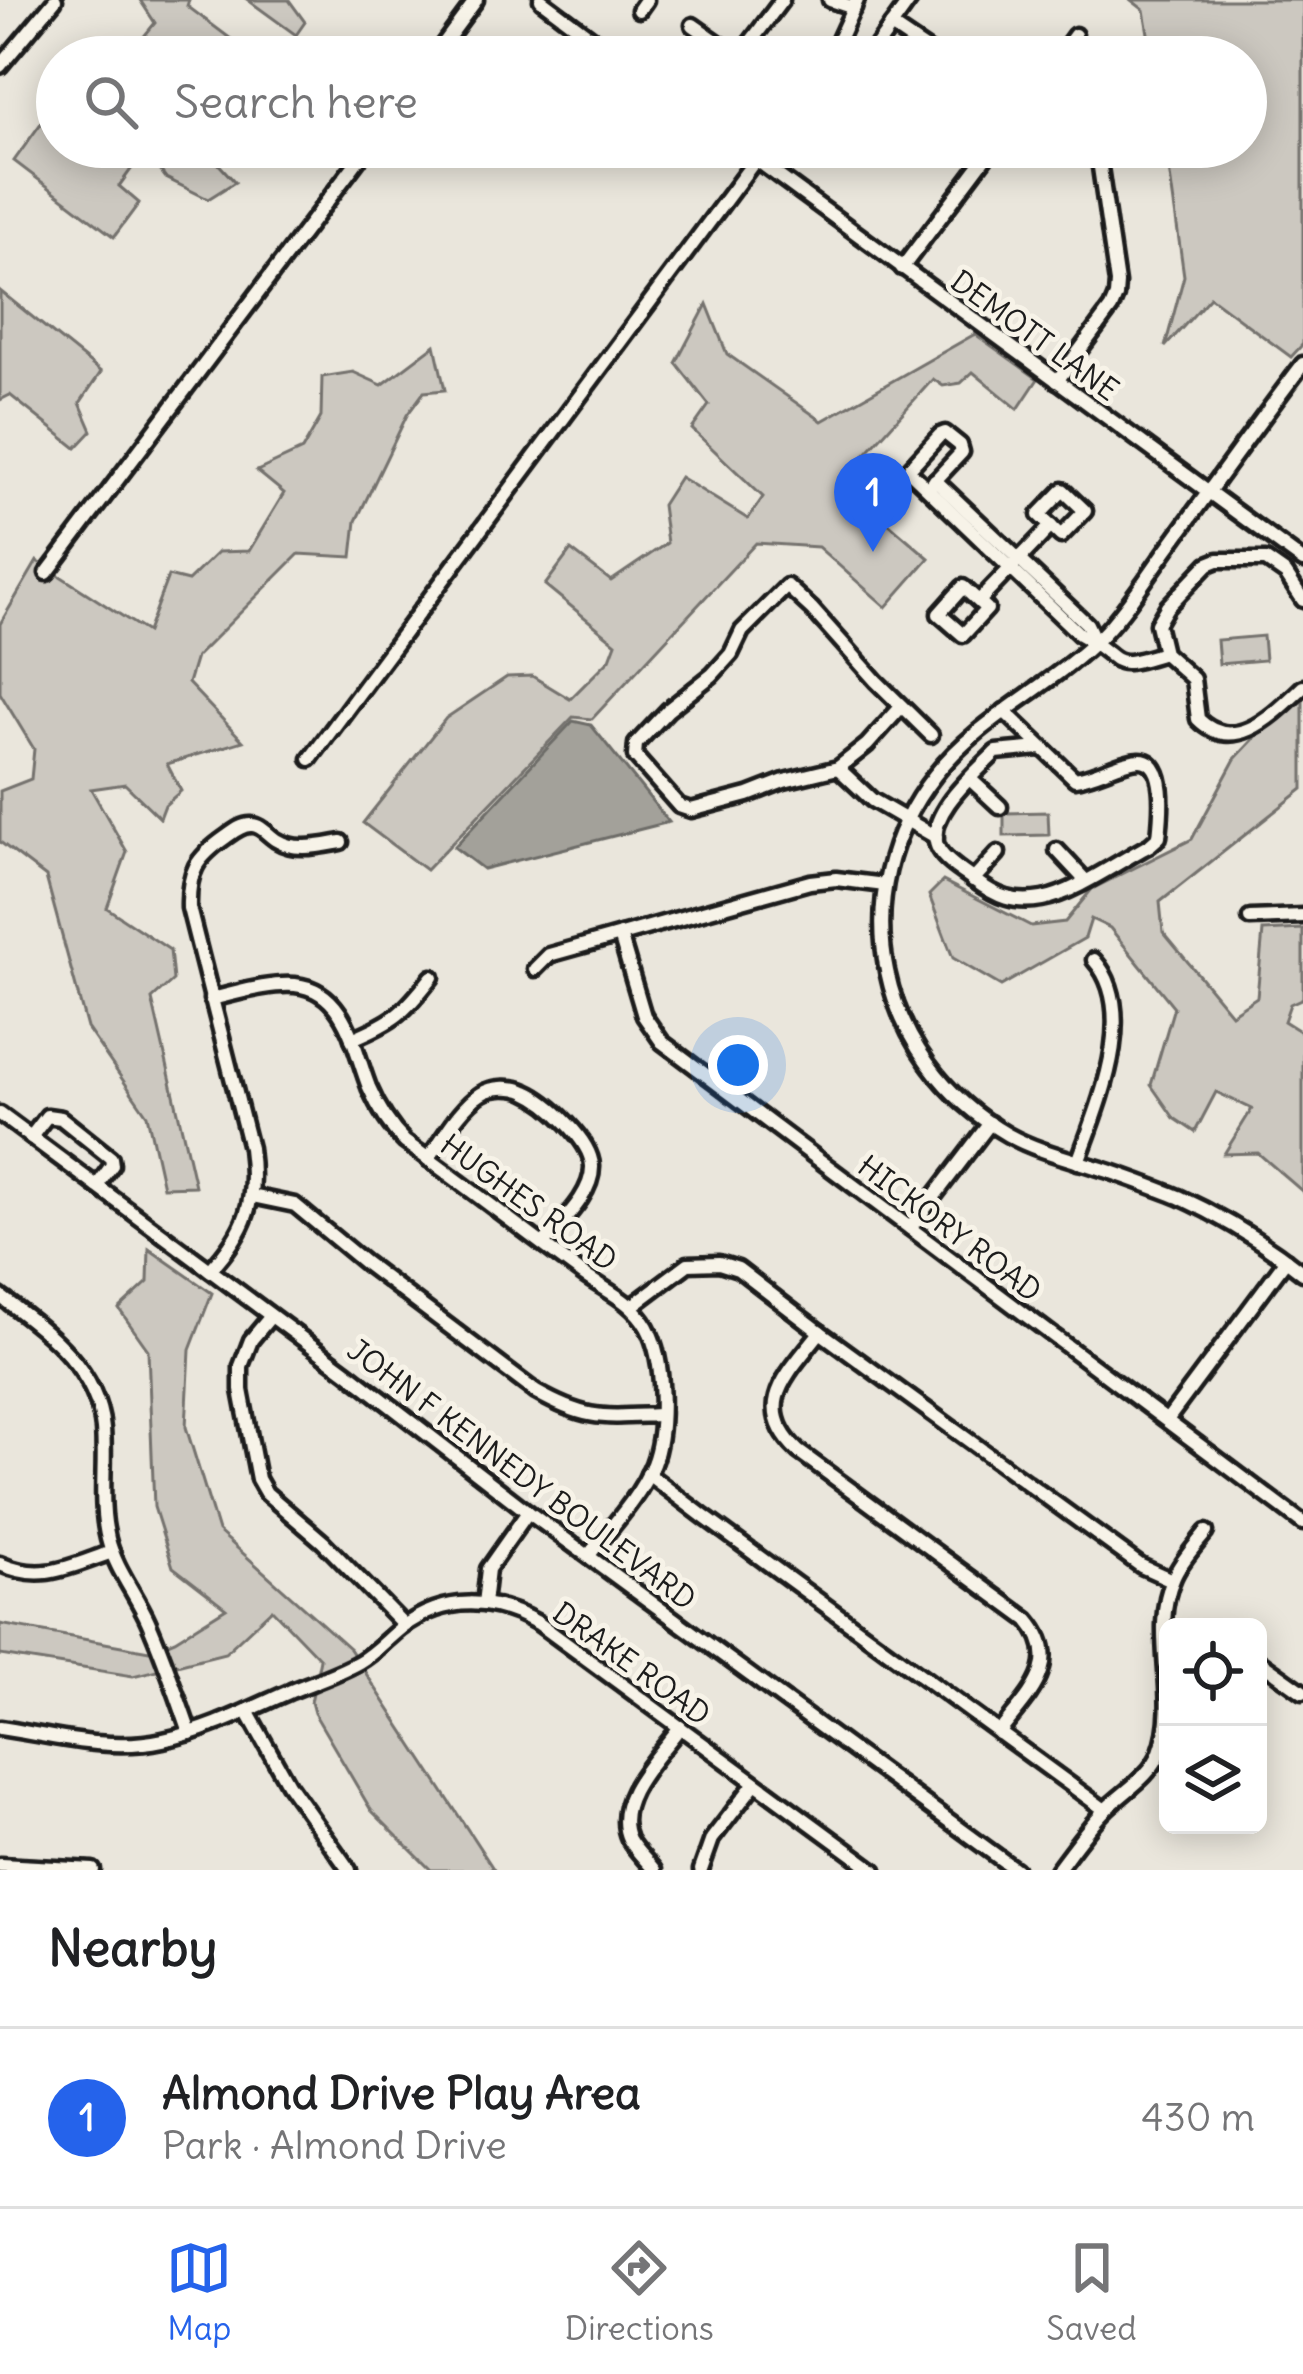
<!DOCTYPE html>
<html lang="en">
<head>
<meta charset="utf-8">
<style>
	body { margin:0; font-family:Delius,sans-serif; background:#f6f6f6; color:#202124 }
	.controls { position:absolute; right:36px; bottom:36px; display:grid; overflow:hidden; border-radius:18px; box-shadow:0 6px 30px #0003 }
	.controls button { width:108px; height:108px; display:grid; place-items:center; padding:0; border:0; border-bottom:3px solid #e0e0e0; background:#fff; color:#202124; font:60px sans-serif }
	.you { position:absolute; left:738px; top:1065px; width:42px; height:42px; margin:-30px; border:9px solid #fff; border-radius:50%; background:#1a73e8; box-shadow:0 0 0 18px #1a73e833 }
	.badge { display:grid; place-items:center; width:78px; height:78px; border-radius:50%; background:#2563eb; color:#fff; font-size:39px; font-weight:700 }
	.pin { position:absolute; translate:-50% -99px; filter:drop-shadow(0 3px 6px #0008) }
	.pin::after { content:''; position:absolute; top:63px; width:42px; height:36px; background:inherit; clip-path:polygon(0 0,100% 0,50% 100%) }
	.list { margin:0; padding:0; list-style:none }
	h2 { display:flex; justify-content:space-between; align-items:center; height:156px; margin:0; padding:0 48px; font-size:51px }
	h2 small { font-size:39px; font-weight:400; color:#757577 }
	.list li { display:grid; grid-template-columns:78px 1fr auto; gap:36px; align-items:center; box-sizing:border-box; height:180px; padding:0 48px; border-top:3px solid #e0e0e0 }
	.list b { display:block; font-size:45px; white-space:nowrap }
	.list p { margin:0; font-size:39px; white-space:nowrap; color:#757577 }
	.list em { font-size:39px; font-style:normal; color:#757577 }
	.icon { flex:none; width:66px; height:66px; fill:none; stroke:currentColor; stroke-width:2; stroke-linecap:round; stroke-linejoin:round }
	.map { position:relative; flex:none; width:1303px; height:1870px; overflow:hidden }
	.search { position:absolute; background:#fff; box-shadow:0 6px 30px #0003; left:36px; right:36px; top:36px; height:132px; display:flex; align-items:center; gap:30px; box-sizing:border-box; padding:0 42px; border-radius:66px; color:#757577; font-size:45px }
	.sheet { height:336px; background:#fff }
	nav { display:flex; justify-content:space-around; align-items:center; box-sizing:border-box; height:168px; border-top:3px solid #e0e0e0; background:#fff; font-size:33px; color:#757577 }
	nav a { display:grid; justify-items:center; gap:6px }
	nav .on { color:#2563eb }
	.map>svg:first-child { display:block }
	.green { fill:#ccc8c0; stroke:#74726e; stroke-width:3 }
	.water { fill:#a3a19a; stroke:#6d6c68; stroke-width:3 }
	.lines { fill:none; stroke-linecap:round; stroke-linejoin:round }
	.minor-casing { stroke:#1c1c1c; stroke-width:21 }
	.minor { stroke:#f7f3e8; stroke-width:12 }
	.labels { text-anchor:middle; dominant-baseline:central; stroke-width:10; stroke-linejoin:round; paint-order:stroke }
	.street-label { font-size:30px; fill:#1c1c1c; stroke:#f7f3e8 }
</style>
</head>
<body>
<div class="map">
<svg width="1303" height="1870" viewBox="0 0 1303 1870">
	<rect width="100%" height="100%" fill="#eae6dc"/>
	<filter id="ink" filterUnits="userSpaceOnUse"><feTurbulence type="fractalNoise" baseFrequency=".00833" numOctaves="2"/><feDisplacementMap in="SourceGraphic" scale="24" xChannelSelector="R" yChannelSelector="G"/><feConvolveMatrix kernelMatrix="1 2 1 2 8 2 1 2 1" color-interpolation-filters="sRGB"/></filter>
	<g filter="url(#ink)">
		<g class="green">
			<path d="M140 0H189L187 6 255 57H127L155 23Z"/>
			<path d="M248 0H289L305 22 296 35Z"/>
			<path d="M1131 0H1303V344L1291 357 1210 297 1165 347 1184 276 1166 147H1246V57H1152L1144 10Z"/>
			<path d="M57 101V147H203L235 182 208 199 166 178 145 150 119 186 139 203 114 237 14 161Z"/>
			<path d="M0 291 101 372 80 403 92 431 76 448 10 395 0 400Z"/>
			<path d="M707 304 727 354 822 421 975 334 1038 379 1018 409 973 372 961 383 943 386 933 379 852 469 867 489 859 498 929 558 886 607 818 547 756 543 592 719 573 717 426 870 363 823 446 718 507 677 532 676 570 699 610 659 616 643 545 585 571 550 611 581 667 543 662 505 680 477 748 519 763 497 692 429 709 405 676 363Z"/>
			<path d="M435 345 445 390 424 392 407 415 356 521 352 557 299 554 196 657 188 683 243 741 167 764 181 791 165 805 160 818 125 784 91 789 127 852 107 908 170 950 173 980 152 999 195 1186 163 1187 147 1115 87 1028 46 877 0 842V791L31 779 34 749 0 693V624L37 561 147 632 168 576 188 581 218 552 249 551 284 493 257 471 302 450 321 417 322 377 353 372 382 385Z"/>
			<path d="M1263 636 1265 660 1219 664 1217 640Z"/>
			<path d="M1303 687V789L1160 902 1163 932 1231 1014 1257 997 1263 931 1303 929V998L1290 1004 1284 1021 1303 1033V1192L1258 1153 1224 1154 1252 1109 1216 1092 1195 1132 1174 1118 1151 1085 1174 1007 1110 928 1091 919 1085 938 1001 986 953 958 929 895 943 881 1031 926 1065 922 1092 889 1192 839 1235 759Z"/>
			<path d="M1048 812 1049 835 1004 836V813Z"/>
			<path d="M149 1249 212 1293 190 1350 186 1427 218 1531 350 1649 494 1870H431L371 1810 314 1713 311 1702 320 1659 272 1609 225 1653 133 1676 0 1655V1624L149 1651 175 1640 226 1608 173 1567 154 1507 148 1350 119 1309 148 1282Z"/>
		</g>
		<path class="water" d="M573 721 591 725 669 822 483 869 454 847Z"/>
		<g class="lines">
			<defs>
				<g id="minor">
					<path d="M541 0 617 57"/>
					<path d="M830 0 854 8"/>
					<path d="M639 10 646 0"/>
					<path d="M693 25 730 51 743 52 782 0"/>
					<path d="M891 26 937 57"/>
					<path d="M434 57 476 0"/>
					<path d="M831 57 857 0"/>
					<path d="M869 57 910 0"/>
					<path d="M1059 57 1075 35"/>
					<path d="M0 66 55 0"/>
					<path d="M739 147 1303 561"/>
					<path d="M902 268 993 147"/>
					<path d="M1303 364C1257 424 1213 486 1168 548 1147 577 1127 609 1102 635 1053 686 980 717 935 775 841 894 877 1060 1008 1135 1037 1151 1071 1159 1102 1169 1128 1177 1153 1187 1179 1197 1223 1217 1265 1243 1303 1273"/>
					<path d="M1057 381 1111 308 1116 296 1117 283 1097 147"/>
					<path d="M908 470 1079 634C1126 659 1105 672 1164 653"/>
					<path d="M935 480 1087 624 1095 641"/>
					<path d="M1063 490 1085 511 1061 536 1039 515Z"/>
					<path d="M875 506 940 435 945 433 960 445 962 452 932 484"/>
					<path d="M47 573 368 147"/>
					<path d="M963 587 987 609 963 635 939 614Z"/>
					<path d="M1303 600 1286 574 1266 560H1218L1208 564 1167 607 1157 624 1164 653 1193 679 1198 719C1235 756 1274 714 1303 687"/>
					<path d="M979 601 1051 526"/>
					<path d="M901 707 867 745 838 768 784 781 748 795 691 810 679 806 635 756 636 744 668 710 712 675 731 654 742 631 787 586 812 609 876 681 931 735"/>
					<path d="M1004 711 1075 779C1094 777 1123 760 1140 760 1168 760 1161 818 1159 837L1150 845C1121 860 1073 894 1042 899 1014 904 997 897 974 880 963 872 946 862 939 850 921 818 976 772 996 752L1040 748"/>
					<path d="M310 759 765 147"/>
					<path d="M838 768 872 800 936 837"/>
					<path d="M970 779 1000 807"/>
					<path d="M1057 850 1085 880"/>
					<path d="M973 880 998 853"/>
					<path d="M1250 918 1303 916"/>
					<path d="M620 935 644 1016 662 1042 1303 1523"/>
					<path d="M535 969 549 955 810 882 836 879 885 885"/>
					<path d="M211 999C238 993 268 983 295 985 346 990 354 1049 369 1087 378 1108 389 1126 405 1142 465 1185 524 1231 584 1275 608 1292 632 1301 647 1327 665 1360 666 1430 653 1464 640 1497 611 1527 589 1555"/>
					<path d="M352 1039C395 1021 404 1013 432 977"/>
					<path d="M0 1114 347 1372 528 1512 1016 1870"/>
					<path d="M31 1137 47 1116 61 1118 111 1158 112 1165 97 1186"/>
					<path d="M428 1159C443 1139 459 1108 481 1094 493 1086 514 1086 526 1092 549 1102 591 1141 592 1166 593 1195 560 1223 543 1244"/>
					<path d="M1078 1162C1098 1106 1140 1011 1094 960"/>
					<path d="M252 1196 295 1205 365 1263 536 1392C587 1421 604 1417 660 1415"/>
					<path d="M910 1228 990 1123"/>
					<path d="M210 1270C247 1230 257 1201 250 1148L189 908C188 871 196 858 226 837 233 832 242 824 252 825 261 825 268 835 276 840 295 852 319 846 341 842"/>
					<path d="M0 1296C46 1331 97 1367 103 1429 106 1466 99 1503 108 1539 115 1568 136 1594 148 1621 164 1657 177 1696 190 1733"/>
					<path d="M632 1306 688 1264 719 1263 738 1269 820 1332 1141 1566 1172 1580"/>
					<path d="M271 1316 251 1340 241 1366V1390L258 1479 266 1493 323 1542 404 1625"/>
					<path d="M820 1332C789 1373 750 1405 798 1451L1028 1620C1066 1664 1026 1697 999 1733"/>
					<path d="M1167 1420 1286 1260"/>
					<path d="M648 1474 703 1516 1105 1810"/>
					<path d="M0 1564C43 1583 71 1566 112 1552"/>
					<path d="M484 1604 488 1569 528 1512"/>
					<path d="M1258 1660 1303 1692"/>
					<path d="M247 1711 288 1784 349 1870"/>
					<path d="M0 1728C53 1736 110 1752 163 1740 207 1731 250 1709 291 1691 313 1682 338 1674 359 1662 375 1653 387 1639 401 1628 445 1595 492 1597 538 1623L874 1870"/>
					<path d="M0 1865 93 1870"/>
					<path d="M654 1870C646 1860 635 1850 629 1839 611 1800 659 1756 680 1727"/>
					<path d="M701 1870 712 1839 755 1783"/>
					<path d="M1057 1870C1072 1850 1086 1830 1103 1812 1121 1793 1151 1777 1160 1752 1181 1697 1149 1631 1174 1577 1181 1561 1195 1546 1206 1532"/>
				</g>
			</defs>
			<use href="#minor" class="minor-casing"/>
			<use href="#minor" class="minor"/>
		</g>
	</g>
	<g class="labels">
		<g class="street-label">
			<text transform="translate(1035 335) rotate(36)">DEMOTT LANE</text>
			<text transform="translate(529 1202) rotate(36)">HUGHES ROAD</text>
			<text transform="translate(950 1228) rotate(37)">HICKORY ROAD</text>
			<text transform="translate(522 1474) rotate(37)">JOHN F KENNEDY BOULEVARD</text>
			<text transform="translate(632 1663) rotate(36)">DRAKE ROAD</text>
		</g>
	</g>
</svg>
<div class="controls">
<button><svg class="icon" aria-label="locate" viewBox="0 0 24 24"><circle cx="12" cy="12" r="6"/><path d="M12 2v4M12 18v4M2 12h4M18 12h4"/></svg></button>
<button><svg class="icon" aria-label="layers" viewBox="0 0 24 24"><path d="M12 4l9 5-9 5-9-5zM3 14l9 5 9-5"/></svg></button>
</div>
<div class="you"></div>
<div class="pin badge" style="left:873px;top:552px">1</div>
<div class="search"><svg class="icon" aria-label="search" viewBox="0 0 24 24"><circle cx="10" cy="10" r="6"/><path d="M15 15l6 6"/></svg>Search here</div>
</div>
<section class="sheet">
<h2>Nearby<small></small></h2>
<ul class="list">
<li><span class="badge">1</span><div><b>Almond Drive Play Area</b><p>Park · Almond Drive</p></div><em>430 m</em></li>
</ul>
</section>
<nav>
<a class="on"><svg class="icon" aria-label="map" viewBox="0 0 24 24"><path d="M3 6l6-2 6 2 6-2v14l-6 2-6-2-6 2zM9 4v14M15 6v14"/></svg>Map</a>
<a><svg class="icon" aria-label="directions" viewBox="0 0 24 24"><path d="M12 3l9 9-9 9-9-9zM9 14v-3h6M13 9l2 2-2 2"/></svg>Directions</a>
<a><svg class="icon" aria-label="saved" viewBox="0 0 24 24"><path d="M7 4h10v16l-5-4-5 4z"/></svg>Saved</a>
</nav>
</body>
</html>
